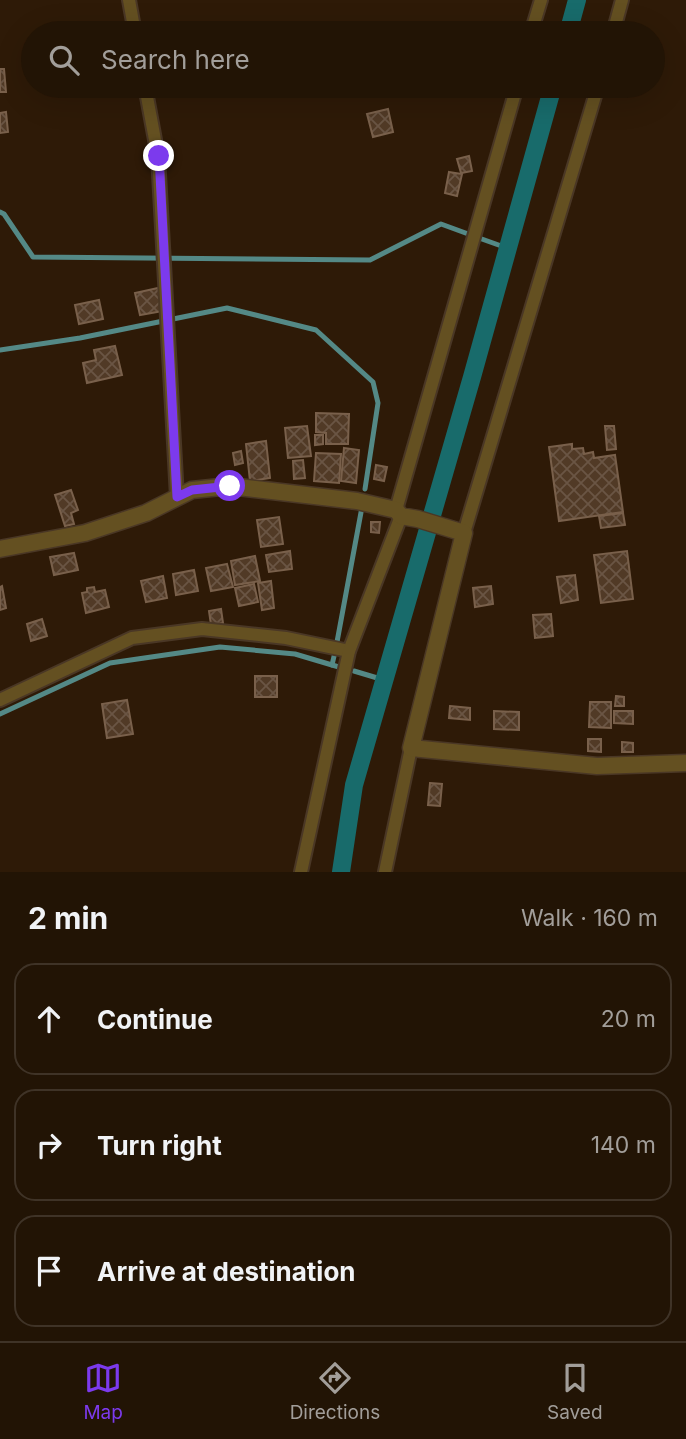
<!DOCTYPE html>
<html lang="en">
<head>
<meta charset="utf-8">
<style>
	body { margin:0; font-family:Inter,sans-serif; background:#2e2113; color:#f1f3f6 }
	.stop { position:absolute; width:21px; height:21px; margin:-16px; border:5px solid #7c3aed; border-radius:50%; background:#fff }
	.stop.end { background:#7c3aed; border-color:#fff; box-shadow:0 2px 7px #0008 }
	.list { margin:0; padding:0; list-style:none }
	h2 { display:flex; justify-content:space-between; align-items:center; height:91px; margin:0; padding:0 28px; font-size:30px }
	h2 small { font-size:23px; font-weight:400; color:#a29e9a }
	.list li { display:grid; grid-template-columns:46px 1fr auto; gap:21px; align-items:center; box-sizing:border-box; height:112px; margin:0 14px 14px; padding:0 14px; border:2px solid #3f3327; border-radius:21px }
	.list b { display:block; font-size:26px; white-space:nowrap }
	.list em { font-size:23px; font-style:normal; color:#a29e9a }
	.icon { flex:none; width:38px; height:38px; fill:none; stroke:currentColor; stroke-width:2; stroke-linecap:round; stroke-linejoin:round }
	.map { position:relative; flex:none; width:686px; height:872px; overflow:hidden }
	.search { position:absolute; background:#221405; box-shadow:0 7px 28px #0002; left:21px; right:21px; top:21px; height:77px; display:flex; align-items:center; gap:18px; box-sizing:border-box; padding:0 24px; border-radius:38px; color:#a29e9a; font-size:26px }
	.sheet { height:469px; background:#221405 }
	nav { display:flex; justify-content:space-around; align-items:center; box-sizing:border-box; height:98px; border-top:2px solid #3f3327; background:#221405; font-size:19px; color:#a29e9a }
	nav a { display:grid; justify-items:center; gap:4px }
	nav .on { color:#7c3aed }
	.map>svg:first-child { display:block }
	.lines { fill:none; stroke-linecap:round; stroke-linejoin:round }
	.stream { stroke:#548986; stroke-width:5 }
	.canal { stroke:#186b6b; stroke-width:18 }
	.building { fill:url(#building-cross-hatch); stroke:#79604b; stroke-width:2 }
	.minor-casing { stroke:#4a3725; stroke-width:16 }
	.tertiary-casing { stroke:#4a3725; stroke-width:19 }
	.minor { stroke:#645021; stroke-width:12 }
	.tertiary { stroke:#645021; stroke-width:16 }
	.route { stroke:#7c3aed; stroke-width:9 }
</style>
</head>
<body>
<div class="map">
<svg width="686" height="872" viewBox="0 0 686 872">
	<defs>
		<pattern id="building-cross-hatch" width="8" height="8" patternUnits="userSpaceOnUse" patternTransform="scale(1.75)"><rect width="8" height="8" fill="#513a26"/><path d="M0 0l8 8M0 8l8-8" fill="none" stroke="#6a5544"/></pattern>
	</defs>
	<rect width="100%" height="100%" fill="#2e1a07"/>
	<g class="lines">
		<g class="stream">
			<path d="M0 212 4 214 33 257 370 260 441 224 471 235"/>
			<path d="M479 238 507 248"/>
			<path d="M0 350 80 338 227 308 316 330 373 382 378 403 365 489"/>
			<path d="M337 642 362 507"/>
			<path d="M335 652 332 665 339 667"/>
			<path d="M354 671 384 680"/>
			<path d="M0 714 110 663 220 647 295 654 332 665"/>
		</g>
		<g class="canal">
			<path d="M568 33 577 0"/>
			<path d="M341 872 354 785 472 377 553 86"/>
		</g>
	</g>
	<g class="building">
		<path d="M0 69H4L6 92H0Z"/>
		<path d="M388 109 393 132 373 137 367 114Z"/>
		<path d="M6 112 8 132 0 133V113Z"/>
		<path d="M469 156 472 171 461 173 457 159Z"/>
		<path d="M449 172 462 174 457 196 445 193Z"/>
		<path d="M158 288 163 311 140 315 135 293Z"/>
		<path d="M99 300 103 319 79 324 75 305Z"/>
		<path d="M115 346 122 375 87 383 83 363 96 360 94 350Z"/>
		<path d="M316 413 349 414 348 444H326V433L316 432Z"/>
		<path d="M307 426 311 456 288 458 285 428Z"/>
		<path d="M605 426H614L616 449 607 450Z"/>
		<path d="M315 435H323V444L315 445Z"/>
		<path d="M266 441 270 478 250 481 246 444Z"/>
		<path d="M572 444V449L583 448 584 454 593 452 594 458 615 455 623 512 559 521 549 447Z"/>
		<path d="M344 448 359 450 356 483 341 481Z"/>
		<path d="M241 451 243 463 235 465 233 453Z"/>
		<path d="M316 453 341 454 339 483 314 481Z"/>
		<path d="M303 460 305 478 294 479 293 461Z"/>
		<path d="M376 465 387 467 384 481 374 479Z"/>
		<path d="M71 490 78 510 71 513 74 524 65 526 55 495Z"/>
		<path d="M623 513 625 525 601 528 599 516Z"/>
		<path d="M279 517 283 544 261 547 257 520Z"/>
		<path d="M371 522H380L379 533 371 532Z"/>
		<path d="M290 551 292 569 269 572 266 555Z"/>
		<path d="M627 551 633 599 601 603 594 555Z"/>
		<path d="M74 553 78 570 54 575 50 557Z"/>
		<path d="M255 556 260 581 235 585 231 561Z"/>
		<path d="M227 564 233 587 211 591 206 568Z"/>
		<path d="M194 570 198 591 176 595 173 574Z"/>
		<path d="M575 575 578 600 561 603 557 577Z"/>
		<path d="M163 576 167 598 146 602 141 581Z"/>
		<path d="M271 581 274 608 262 610 258 583Z"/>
		<path d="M254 584 258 602 239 606 235 588Z"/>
		<path d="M2 586 6 608 0 610V587Z"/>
		<path d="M491 586 493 604 475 607 473 588Z"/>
		<path d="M94 587 95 592 105 590 109 607 86 613 82 593 87 592V588Z"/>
		<path d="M221 609 223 623 211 625 209 611Z"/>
		<path d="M551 614 553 636 535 638 533 615Z"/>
		<path d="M42 619 47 636 31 641 27 624Z"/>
		<rect x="255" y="676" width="22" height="21"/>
		<path d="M616 696 624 697V706H615Z"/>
		<path d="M127 700 133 734 107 738 102 704Z"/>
		<path d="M590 702H611V728L589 727Z"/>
		<path d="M450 706 470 708V720L449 718Z"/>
		<path d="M494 711 519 712V730L494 729Z"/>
		<path d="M614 711H633V724L614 723Z"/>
		<path d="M588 739H601V752L588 751Z"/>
		<path d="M622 742 633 743V752H622Z"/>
		<path d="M430 783 442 784 440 806 428 805Z"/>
	</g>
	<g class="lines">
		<defs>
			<g id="minor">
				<path d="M129 0 135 33"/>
				<path d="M531 33 541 0"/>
				<path d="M613 33 622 0"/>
				<path d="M145 86 158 156 177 497"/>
				<path d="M396 510 517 86"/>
				<path d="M464 533 598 86"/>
				<path d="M0 700 132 638 202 629 286 638 349 651"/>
				<path d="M301 872 349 651 401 516"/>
				<path d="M385 872 411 748"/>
			</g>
			<path id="tertiary" d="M0 549 85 533 146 513 192 490 230 486 357 501 396 510 401 516 418 519 464 533 411 748 597 766 686 763"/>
		</defs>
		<use href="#minor" class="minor-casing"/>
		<use href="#tertiary" class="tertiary-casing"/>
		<use href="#minor" class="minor"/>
		<use href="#tertiary" class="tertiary"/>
	</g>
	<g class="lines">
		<path class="route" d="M159 156 177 497 192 490 230 486"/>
	</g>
</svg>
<div class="stop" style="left:230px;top:486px"></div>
<div class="stop end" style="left:159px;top:156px"></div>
<div class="search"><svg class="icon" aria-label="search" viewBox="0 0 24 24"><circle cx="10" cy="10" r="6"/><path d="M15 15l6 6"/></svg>Search here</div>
</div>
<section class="sheet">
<h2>2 min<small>Walk · 160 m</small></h2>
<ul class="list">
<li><svg class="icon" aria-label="ahead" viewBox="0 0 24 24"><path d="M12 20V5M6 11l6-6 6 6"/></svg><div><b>Continue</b></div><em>20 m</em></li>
<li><svg class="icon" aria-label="right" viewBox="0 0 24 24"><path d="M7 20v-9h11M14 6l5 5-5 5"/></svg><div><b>Turn right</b></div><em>140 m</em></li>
<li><svg class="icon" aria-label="arrive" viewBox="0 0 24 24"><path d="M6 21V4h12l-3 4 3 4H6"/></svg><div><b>Arrive at destination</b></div></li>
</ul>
</section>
<nav>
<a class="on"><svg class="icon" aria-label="map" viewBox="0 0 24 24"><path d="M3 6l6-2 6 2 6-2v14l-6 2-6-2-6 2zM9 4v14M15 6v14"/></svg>Map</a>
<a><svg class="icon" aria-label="directions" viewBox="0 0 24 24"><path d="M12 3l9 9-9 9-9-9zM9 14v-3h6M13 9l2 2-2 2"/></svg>Directions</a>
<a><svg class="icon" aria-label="saved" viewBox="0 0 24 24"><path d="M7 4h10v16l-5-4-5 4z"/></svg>Saved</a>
</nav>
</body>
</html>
